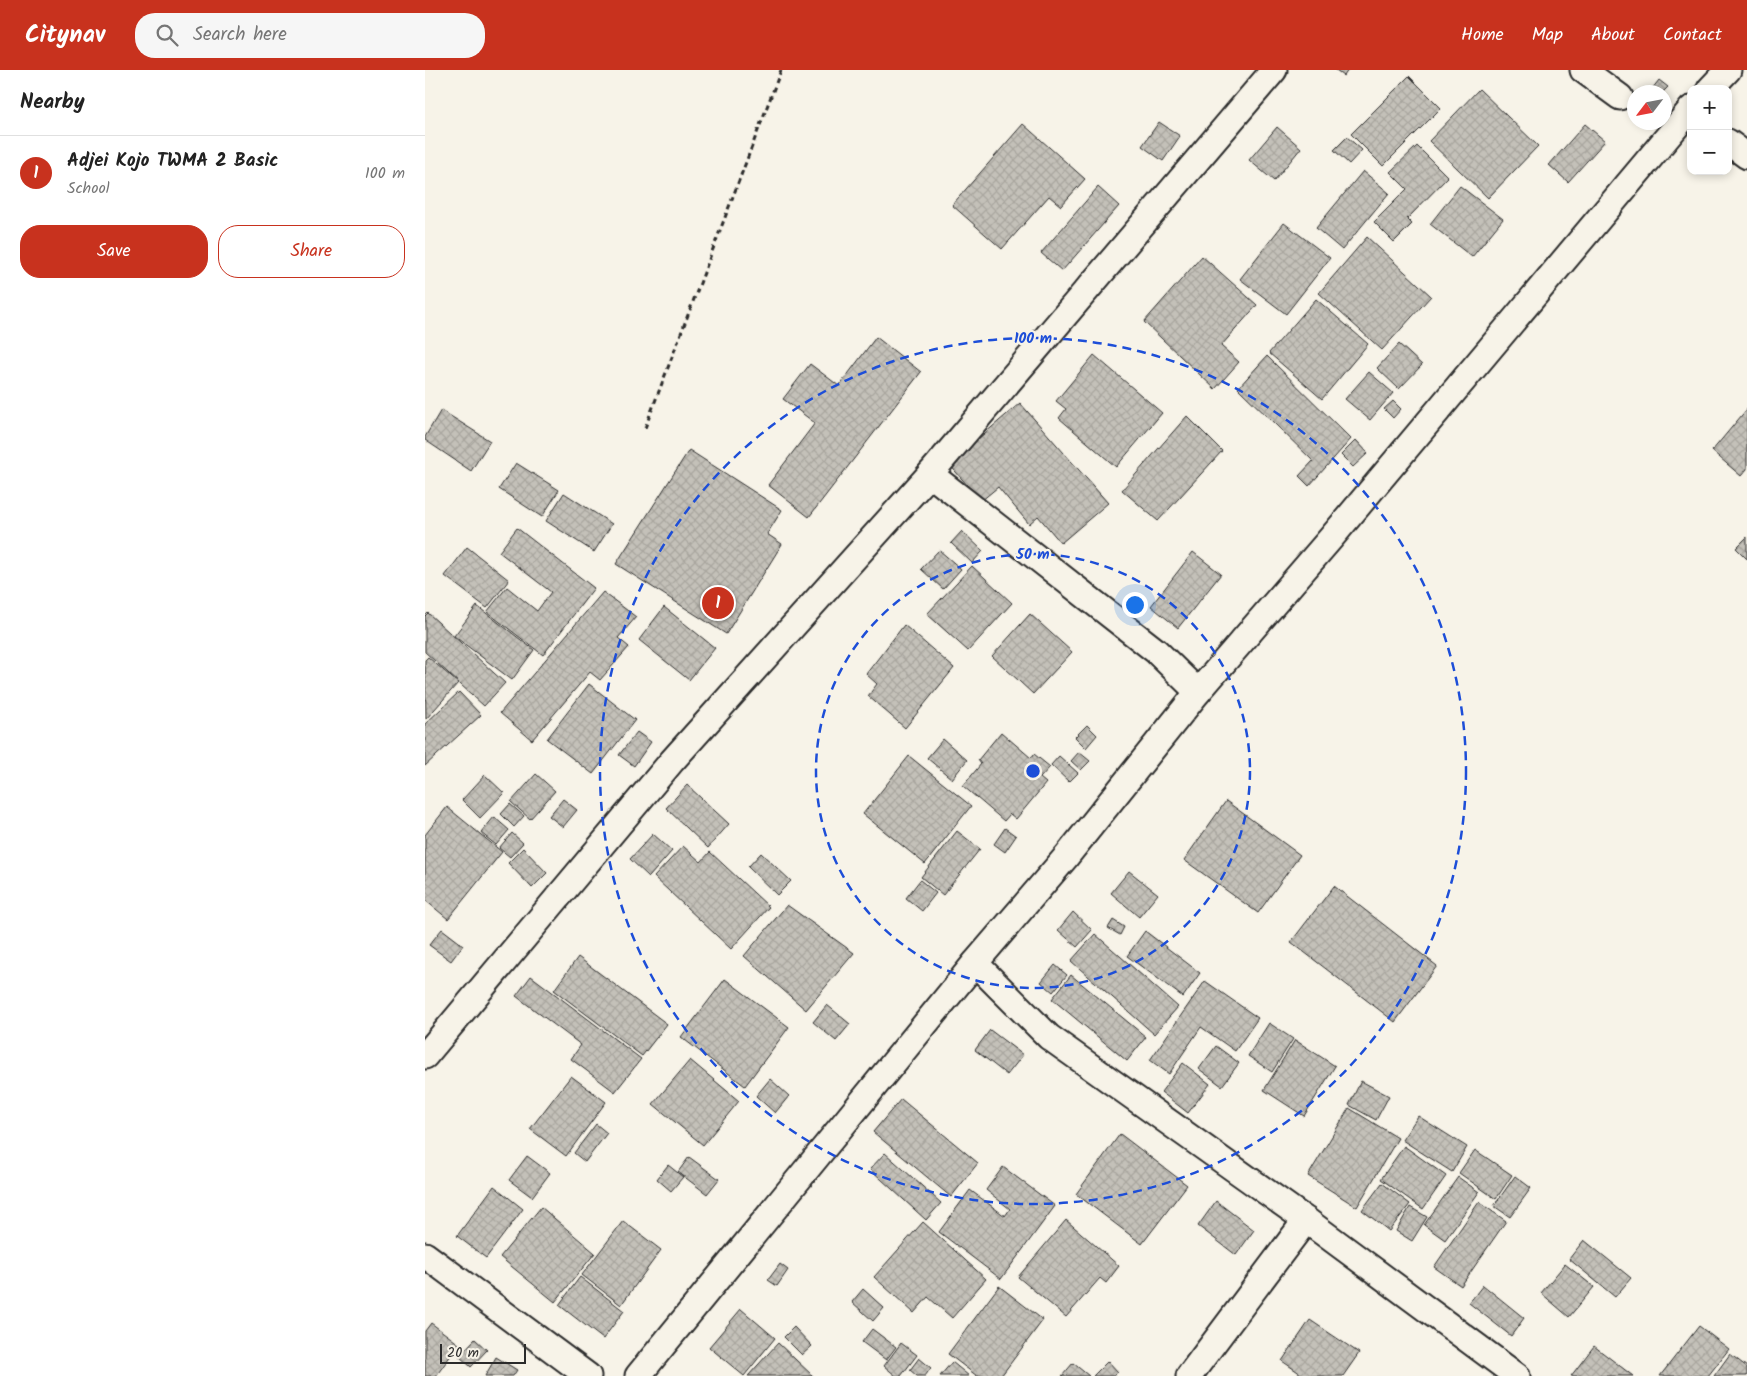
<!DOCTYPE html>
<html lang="en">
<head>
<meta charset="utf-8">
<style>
	body { margin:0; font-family:Kalam,sans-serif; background:#f6f6f6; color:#222 }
	.controls { position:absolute; right:15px; top:15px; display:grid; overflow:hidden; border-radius:10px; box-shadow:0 2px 8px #0003 }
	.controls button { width:45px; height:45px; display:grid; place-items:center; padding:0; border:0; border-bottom:1px solid #e0e0e0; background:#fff; color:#222; font:25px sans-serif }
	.compass { position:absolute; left:1202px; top:15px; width:45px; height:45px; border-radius:50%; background:#fff; box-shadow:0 2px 8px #0003; rotate:238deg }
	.scale { position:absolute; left:15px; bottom:12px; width:86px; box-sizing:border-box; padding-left:5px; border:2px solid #2b2b2b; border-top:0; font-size:14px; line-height:18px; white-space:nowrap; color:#2b2b2b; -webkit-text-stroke:4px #f7f3e8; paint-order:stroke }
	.you { position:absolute; left:709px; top:534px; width:18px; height:18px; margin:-12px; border:4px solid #fff; border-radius:50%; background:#1a73e8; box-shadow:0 0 0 8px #1a73e833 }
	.badge { display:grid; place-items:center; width:32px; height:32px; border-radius:50%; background:#c8321e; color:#fff; font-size:16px; font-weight:700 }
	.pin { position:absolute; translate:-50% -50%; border:2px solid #fff; box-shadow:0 1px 5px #0006 }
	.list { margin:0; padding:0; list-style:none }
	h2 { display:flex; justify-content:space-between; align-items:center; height:65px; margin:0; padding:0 20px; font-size:21px }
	h2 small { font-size:16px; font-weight:400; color:#767676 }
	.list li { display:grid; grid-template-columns:32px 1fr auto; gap:15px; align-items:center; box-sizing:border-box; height:75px; padding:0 20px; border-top:1px solid #e0e0e0 }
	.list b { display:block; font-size:19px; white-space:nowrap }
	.list p { margin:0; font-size:16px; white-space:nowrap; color:#767676 }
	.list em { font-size:16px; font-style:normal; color:#767676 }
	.actions { display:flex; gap:10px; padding:15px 20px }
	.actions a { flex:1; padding:11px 0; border:1px solid #c8321e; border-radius:20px; text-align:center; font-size:18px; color:#c8321e }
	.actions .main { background:#c8321e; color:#fff }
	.icon { flex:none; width:28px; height:28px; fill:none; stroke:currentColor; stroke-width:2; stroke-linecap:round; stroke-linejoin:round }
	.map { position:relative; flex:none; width:1322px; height:1306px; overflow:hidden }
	header { display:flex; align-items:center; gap:30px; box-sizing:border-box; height:70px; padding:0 25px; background:#c8321e; color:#fff }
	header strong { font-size:24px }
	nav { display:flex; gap:28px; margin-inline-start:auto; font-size:18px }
	.search { width:350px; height:45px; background:#f6f6f6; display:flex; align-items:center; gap:12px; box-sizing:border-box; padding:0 18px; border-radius:20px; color:#767676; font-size:19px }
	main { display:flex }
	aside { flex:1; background:#fff }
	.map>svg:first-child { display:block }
	.building { fill:url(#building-cross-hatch); stroke:#2b2b2b }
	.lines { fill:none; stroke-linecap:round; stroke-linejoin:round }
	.street-casing { stroke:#2b2b2b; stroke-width:29 }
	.path { stroke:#2b2b2b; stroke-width:3; stroke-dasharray:5 4; stroke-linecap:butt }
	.street { stroke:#f7f3e8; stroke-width:25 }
	.ring { fill:none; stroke:#1d4ed8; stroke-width:2.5; stroke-dasharray:9 6 }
	.centre { fill:#1d4ed8; stroke:#f7f3e8; stroke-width:2.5 }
	.ring-label { font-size:15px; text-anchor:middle; font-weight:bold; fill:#1d4ed8; stroke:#f7f3e8; stroke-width:4.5; stroke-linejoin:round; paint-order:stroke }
</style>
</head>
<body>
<header>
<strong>Citynav</strong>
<div class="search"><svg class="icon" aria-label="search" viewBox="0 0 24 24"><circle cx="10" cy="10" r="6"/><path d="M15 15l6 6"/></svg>Search here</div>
<nav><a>Home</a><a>Map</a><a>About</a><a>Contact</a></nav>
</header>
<main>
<aside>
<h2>Nearby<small></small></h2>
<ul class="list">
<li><span class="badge">1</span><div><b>Adjei Kojo TWMA 2 Basic</b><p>School</p></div><em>100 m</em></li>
</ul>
<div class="actions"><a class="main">Save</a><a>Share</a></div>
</aside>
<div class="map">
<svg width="1322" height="1306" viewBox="0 0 1322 1306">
	<defs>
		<pattern id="building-cross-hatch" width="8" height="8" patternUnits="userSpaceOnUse" patternTransform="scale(1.25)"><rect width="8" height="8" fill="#c4c1b9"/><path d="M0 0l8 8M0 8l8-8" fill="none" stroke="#a9a69f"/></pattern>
	</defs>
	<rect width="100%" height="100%" fill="#f7f3e8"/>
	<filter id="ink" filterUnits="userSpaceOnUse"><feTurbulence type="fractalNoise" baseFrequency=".02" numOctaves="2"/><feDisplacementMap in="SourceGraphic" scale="10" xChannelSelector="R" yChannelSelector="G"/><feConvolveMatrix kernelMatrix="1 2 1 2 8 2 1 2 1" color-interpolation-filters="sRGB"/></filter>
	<g filter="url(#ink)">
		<g class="building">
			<path d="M911 0H923L919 6Z"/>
			<path d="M984 6 1016 38 958 96 926 64Z"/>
			<path d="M1234 10 1243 17 1238 22H1231L1227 19Z"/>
			<path d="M1054 19 1113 76 1063 128 1004 71Z"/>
			<path d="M734 52 755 66 738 91 717 76Z"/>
			<path d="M598 54 660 109 636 136 624 126 577 179 527 135Z"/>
			<path d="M1160 54 1180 71 1143 112 1124 95Z"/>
			<path d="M852 57 876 78 849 111 824 90Z"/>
			<path d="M922 67 937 80 924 94 909 80Z"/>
			<path d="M992 76 1023 107 982 149 987 154 969 172 949 152 982 119 965 102Z"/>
			<path d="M938 101 964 123 917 180 891 158Z"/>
			<path d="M1035 116 1078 149 1047 187 1005 154Z"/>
			<path d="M673 117 694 136 637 201 616 183Z"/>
			<path d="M859 153 905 188 861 244 815 209Z"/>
			<path d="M942 167 1006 226 957 280 894 223Z"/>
			<path d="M777 186 832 235 796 276 814 292 790 319 719 252Z"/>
			<path d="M891 229 943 274 897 329 844 283Z"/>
			<path d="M451 267 496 302 384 447 343 415 390 353 358 329 385 294 414 316Z"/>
			<path d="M974 274 997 295 974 319 952 298Z"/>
			<path d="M669 285 737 343 691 397 634 348 641 339 631 331Z"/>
			<path d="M842 286 926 369 884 416 874 406 888 391 813 318Z"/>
			<path d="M944 302 968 323 945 350 920 329Z"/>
			<path d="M968 331 976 339 968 348 959 339Z"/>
			<path d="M595 333 683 433 636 473 613 446 604 454 573 417 556 431 524 394Z"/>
			<path d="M1322 339V399L1316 406 1287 381Z"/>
			<path d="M16 340 65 371 46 401 0 370V367Z"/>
			<path d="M762 346 797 381 733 451 697 420Z"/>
			<path d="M931 370 943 383 928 397 916 385Z"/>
			<path d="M264 380 357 440 342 464 357 474 301 564 191 494Z"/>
			<path d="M91 393 134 420 117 447 74 419Z"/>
			<path d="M139 423 187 454 169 482 121 451Z"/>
			<path d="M92 458 169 518 118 585 62 542 82 517 112 541 126 522 74 482Z"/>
			<path d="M537 461 558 481 547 493 526 473Z"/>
			<path d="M1322 467V489L1311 478Z"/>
			<path d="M42 477 84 510 62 538 20 506Z"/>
			<path d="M514 480 536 499 518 519 496 499Z"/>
			<path d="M768 482 796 504 753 558 726 536Z"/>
			<path d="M547 496 587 533 543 581 502 544Z"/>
			<path d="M178 522 211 547 193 568 204 577 175 610 165 602 107 670 75 643Z"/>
			<path d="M52 536 109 580 87 610 29 566Z"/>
			<path d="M239 537 290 578 264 610 214 570Z"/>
			<path d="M3 543 80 613 59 636 0 582V546Z"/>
			<path d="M605 544 647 582 608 624 567 586Z"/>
			<path d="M479 555 529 598 480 658 443 626 452 614 441 604Z"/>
			<path d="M3 587 33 613 1 649 0 590Z"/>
			<path d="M164 614 210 650 168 704 122 669Z"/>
			<path d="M34 622 56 645 0 696V654Z"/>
			<path d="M662 655 672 665 661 678 650 667Z"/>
			<path d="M212 662 226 672 209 696 194 685Z"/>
			<path d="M576 662 606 688 609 684 625 697 615 708 621 713 591 749 585 744 579 751 538 716 556 694 553 690Z"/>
			<path d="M518 669 542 690 527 709 502 688Z"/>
			<path d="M654 682 665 691 656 700 646 691Z"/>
			<path d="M484 686 546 736 500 794 438 744Z"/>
			<path d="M634 686 653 703 644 712 626 695Z"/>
			<path d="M111 704 130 721 105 749 86 732Z"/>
			<path d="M60 705 79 723 55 748 37 730Z"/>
			<path d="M262 715 304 754 283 778 241 738Z"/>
			<path d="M138 729 152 740 138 757 124 746Z"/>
			<path d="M801 731 875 785 833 843 759 790Z"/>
			<path d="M85 734 99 746 89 757 76 744Z"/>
			<path d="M22 737 77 782 23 849 0 830V765Z"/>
			<path d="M69 747 84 760 71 775 56 763Z"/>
			<path d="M580 758 591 766 580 782 569 774Z"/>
			<path d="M532 761 555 779 518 825 496 807Z"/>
			<path d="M87 763 98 773 85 787 74 778Z"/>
			<path d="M228 764 247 781 224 807 205 789Z"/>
			<path d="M258 776 276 792 285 782 344 837 306 879 229 807Z"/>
			<path d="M98 778 122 803 107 818 83 793Z"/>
			<path d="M336 783 366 811 352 825 323 797Z"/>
			<path d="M704 801 733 824 714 847 686 823Z"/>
			<path d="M495 810 511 823 497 841 481 828Z"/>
			<path d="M909 816 1012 896 970 952 866 872Z"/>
			<path d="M362 835 429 883 381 940 319 886Z"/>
			<path d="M648 842 667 860 652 877 633 860Z"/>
			<path d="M688 850 699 857 695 865 683 858Z"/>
			<path d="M17 859 38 875 26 891 4 875Z"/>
			<path d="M720 861 775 903 758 927 702 886Z"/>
			<path d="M670 864 753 937 729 964 646 891Z"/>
			<path d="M153 887 242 954 217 986 129 920Z"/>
			<path d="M630 895 642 905 628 922 616 912Z"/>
			<path d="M646 905 721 967 702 991 627 929Z"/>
			<path d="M106 906 216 989 190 1022 146 989 156 975 91 926Z"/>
			<path d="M300 909 364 957 320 1016 256 967Z"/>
			<path d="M780 911 833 948 810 981 776 957 744 1004 725 990Z"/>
			<path d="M402 935 425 954 411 971 388 952Z"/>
			<path d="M844 953 868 969 847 1002 823 986Z"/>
			<path d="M565 960 598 985 582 1005 550 980Z"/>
			<path d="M870 970 910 996 879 1046 839 1020Z"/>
			<path d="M791 976 814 993 797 1016 774 999Z"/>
			<path d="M265 990 314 1031 278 1075 228 1034Z"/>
			<path d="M758 993 785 1014 763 1043 736 1022Z"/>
			<path d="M146 1006 181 1032 141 1086 105 1059Z"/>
			<path d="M345 1009 364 1026 350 1043 331 1026Z"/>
			<path d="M936 1011 964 1026 951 1050 924 1035Z"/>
			<path d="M476 1029 553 1093 526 1127 448 1062Z"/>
			<path d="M924 1038 973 1068 932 1137 883 1106Z"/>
			<path d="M993 1046 1042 1077 1027 1102 977 1070Z"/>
			<path d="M171 1054 182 1063 160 1092 149 1083Z"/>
			<path d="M695 1064 762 1115 717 1174 651 1124Z"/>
			<path d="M979 1076 1021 1106 998 1139 956 1109Z"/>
			<path d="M1050 1080 1087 1105 1071 1129 1034 1103Z"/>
			<path d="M460 1083 516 1133 501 1150 445 1099Z"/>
			<path d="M102 1086 125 1103 107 1127 84 1110Z"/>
			<path d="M264 1087 294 1109 282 1124 253 1102Z"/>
			<path d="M243 1095 258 1107 246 1121 232 1109Z"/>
			<path d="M578 1097 630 1136 576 1209 514 1162 545 1120 580 1146 585 1139 561 1120Z"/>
			<path d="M1090 1106 1106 1118 1085 1147 1069 1136Z"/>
			<path d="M1033 1107 1054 1122 1020 1170 999 1155Z"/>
			<path d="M957 1113 985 1134 964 1161 937 1140Z"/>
			<path d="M69 1116 98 1139 61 1188 32 1166Z"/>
			<path d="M791 1131 829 1160 811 1185 773 1156Z"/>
			<path d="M1054 1132 1081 1151 1036 1216 1009 1197Z"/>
			<path d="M116 1137 170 1183 130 1232 75 1187Z"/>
			<path d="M985 1137 1002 1147 987 1171 971 1161Z"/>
			<path d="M641 1150 694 1196 681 1213 675 1208 641 1247 593 1207Z"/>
			<path d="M198 1151 236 1180 196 1235 157 1205Z"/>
			<path d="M498 1152 561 1209 527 1248 503 1227 489 1243 449 1207Z"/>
			<path d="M1159 1170 1206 1208 1190 1227 1144 1189Z"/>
			<path d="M355 1194 363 1200 352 1216 343 1210Z"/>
			<path d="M1140 1194 1169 1217 1144 1247 1116 1223Z"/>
			<path d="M155 1207 199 1241 178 1269 134 1235Z"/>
			<path d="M1058 1215 1099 1248 1086 1266 1044 1233Z"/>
			<path d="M574 1216 618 1250 576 1306H552L523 1284Z"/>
			<path d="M438 1219 459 1238 448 1251 427 1232Z"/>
			<path d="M316 1239 350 1268 319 1306 284 1277Z"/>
			<path d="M885 1250 934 1283 918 1306H879L857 1291Z"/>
			<path d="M6 1253 34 1274 11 1306H0V1261Z"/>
			<path d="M1274 1256 1304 1279 1283 1306H1235Z"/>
			<path d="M369 1257 387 1276 377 1285 359 1267Z"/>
			<path d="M447 1259 471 1277 461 1290 437 1272Z"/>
			<path d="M50 1269 62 1280 46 1297 34 1286Z"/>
			<path d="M353 1273 388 1306H323Z"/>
			<path d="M476 1273 492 1285 476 1306H471L459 1296Z"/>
			<path d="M1169 1276 1208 1306H1146Z"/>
			<path d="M1305 1284 1322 1297V1306H1289Z"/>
			<path d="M71 1287 92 1300 88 1306H60Z"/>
			<path d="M494 1288 506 1298 500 1306H492L485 1300Z"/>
			<path d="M683 1291 693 1302 689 1306H668Z"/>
			<path d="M527 1292 544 1306H515Z"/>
			<path d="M648 1293 664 1306H637Z"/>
		</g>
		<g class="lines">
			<defs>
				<g id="street">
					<path d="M1158 0 1195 27"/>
					<path d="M1285 19 1303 0"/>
					<path d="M1303 72 1322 86"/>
					<path d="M505 404 731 581 773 622"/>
					<path d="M550 893 624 967 881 1150 1092 1306"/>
					<path d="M0 986 247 691 505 404 849 0"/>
					<path d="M0 1185 163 1306"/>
					<path d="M213 1306 550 893 641 787 773 622 906 468 1266 39"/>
					<path d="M764 1306 881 1150"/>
				</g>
			</defs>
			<use href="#street" class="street-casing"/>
			<path class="path" d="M220 358 356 0"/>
			<use href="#street" class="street"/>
		</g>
	</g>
	<g class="ring">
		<circle cx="608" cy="701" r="217"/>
		<circle cx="608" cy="701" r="433"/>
	</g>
	<circle cx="608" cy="701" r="8" class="centre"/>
	<g class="ring-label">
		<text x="608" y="273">100 m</text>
		<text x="608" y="489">50 m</text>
	</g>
</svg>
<div class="controls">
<button>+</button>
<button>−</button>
</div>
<svg class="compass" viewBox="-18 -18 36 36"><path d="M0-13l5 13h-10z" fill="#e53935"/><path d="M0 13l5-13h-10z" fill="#767676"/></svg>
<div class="scale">20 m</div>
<div class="you"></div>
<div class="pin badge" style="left:293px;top:533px">1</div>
</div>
</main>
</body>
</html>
